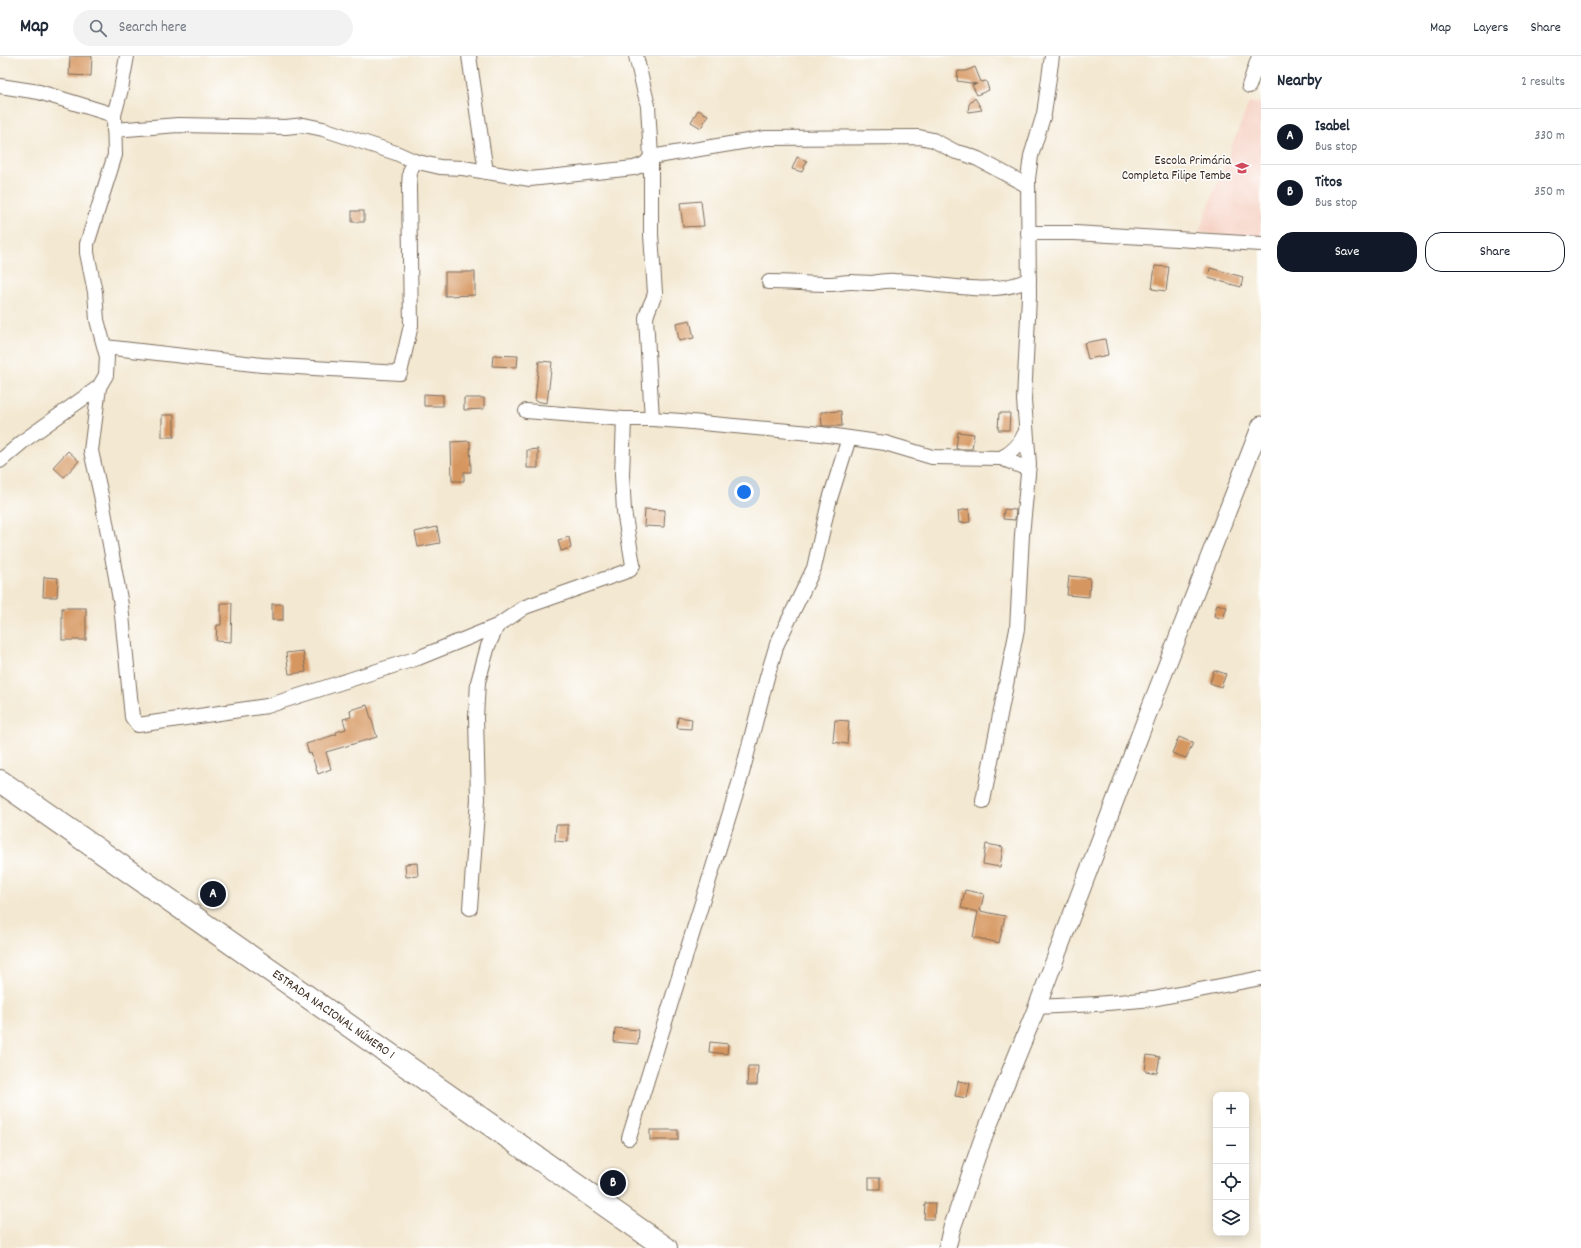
<!DOCTYPE html>
<html lang="en">
<head>
<meta charset="utf-8">
<style>
	body { margin:0; font-family:Dekko,sans-serif; background:#f2f2f3; color:#1f2937 }
	.controls { position:absolute; right:12px; bottom:12px; display:grid; overflow:hidden; border-radius:8px; box-shadow:0 2px 10px #0003 }
	.controls button { width:36px; height:36px; display:grid; place-items:center; padding:0; border:0; border-bottom:1px solid #e0e1e3; background:#fff; color:#1f2937; font:20px sans-serif }
	.you { position:absolute; left:744px; top:436px; width:14px; height:14px; margin:-10px; border:3px solid #fff; border-radius:50%; background:#1a73e8; box-shadow:0 0 0 6px #1a73e833 }
	.badge { display:grid; place-items:center; width:26px; height:26px; border-radius:50%; background:#111827; color:#fff; font-size:13px; font-weight:700 }
	.pin { position:absolute; translate:-50% -50%; border:2px solid #fff; box-shadow:0 1px 4px #0006 }
	.list { margin:0; padding:0; list-style:none }
	h2 { display:flex; justify-content:space-between; align-items:center; height:52px; margin:0; padding:0 16px; font-size:17px }
	h2 small { font-size:13px; font-weight:400; color:#747a83 }
	.list li { display:grid; grid-template-columns:26px 1fr auto; gap:12px; align-items:center; box-sizing:border-box; height:56px; padding:0 16px; border-top:1px solid #e0e1e3 }
	.list b { display:block; font-size:15px; white-space:nowrap }
	.list p { margin:0; font-size:13px; white-space:nowrap; color:#747a83 }
	.list em { font-size:13px; font-style:normal; color:#747a83 }
	.actions { display:flex; gap:8px; padding:12px 16px }
	.actions a { flex:1; padding:9px 0; border:1px solid #111827; border-radius:16px; text-align:center; font-size:14px; color:#111827 }
	.actions .main { background:#111827; color:#fff }
	.icon { flex:none; width:22px; height:22px; fill:none; stroke:currentColor; stroke-width:2; stroke-linecap:round; stroke-linejoin:round }
	.map { position:relative; flex:none; width:1261px; height:1192px; overflow:hidden }
	header { display:flex; align-items:center; gap:24px; box-sizing:border-box; height:56px; padding:0 20px; background:#fff; border-bottom:1px solid #e0e1e3 }
	header strong { font-size:19px }
	nav { display:flex; gap:22px; margin-inline-start:auto; font-size:14px }
	.search { width:280px; height:36px; background:#f2f2f3; display:flex; align-items:center; gap:10px; box-sizing:border-box; padding:0 14px; border-radius:22px; color:#747a83; font-size:15px }
	main { display:flex }
	aside { flex:1; background:#fff }
	.map>svg:first-child { display:block }
	.built { fill:#f6d2c4 }
	.building { fill:#d6965e }
	.lines { fill:none; stroke-linecap:round; stroke-linejoin:round }
	.minor-casing { stroke:#7b6c5d; stroke-width:16 }
	.tertiary-casing { stroke:#7b6c5d; stroke-width:19 }
	.trunk-casing { stroke:#7b6c5d; stroke-width:24 }
	.minor { stroke:#fff; stroke-width:14 }
	.tertiary { stroke:#fff; stroke-width:17 }
	.trunk { stroke:#fff; stroke-width:22 }
	.labels { text-anchor:middle; dominant-baseline:central; stroke-width:3; stroke-linejoin:round; paint-order:stroke }
	.poi-label { font-size:13px; fill:#3b2a1e; stroke:#fff; text-anchor:end }
	.street-label { font-size:13px; fill:#3b2a1e; stroke:#fff }
</style>
</head>
<body>
<header>
<strong>Map</strong>
<div class="search"><svg class="icon" aria-label="search" viewBox="0 0 24 24"><circle cx="10" cy="10" r="6"/><path d="M15 15l6 6"/></svg>Search here</div>
<nav><a>Map</a><a>Layers</a><a>Share</a></nav>
</header>
<main>
<div class="map">
<svg width="1261" height="1192" viewBox="0 0 1261 1192">
	<rect width="100%" height="100%" fill="#fff"/>
	<filter id="ink" filterUnits="userSpaceOnUse"><feTurbulence type="fractalNoise" baseFrequency=".025" numOctaves="2"/><feDisplacementMap in="SourceGraphic" scale="8" xChannelSelector="R" yChannelSelector="G"/><feConvolveMatrix kernelMatrix="1 2 1 2 8 2 1 2 1" color-interpolation-filters="sRGB"/></filter>
	<filter id="wash" filterUnits="userSpaceOnUse"><feTurbulence type="fractalNoise" baseFrequency=".012" numOctaves="4" result="noise"/><feDisplacementMap in="SourceGraphic" scale="16" xChannelSelector="R" yChannelSelector="G"/><feGaussianBlur stdDeviation="0.9" result="paint"/><feColorMatrix in="noise" values="0 0 0 0 0 0 0 0 0 0 0 0 0 0 0 0 0 1.4 0 .05"/><feComposite in="paint" operator="in"/></filter>
	<g filter="url(#wash)">
		<rect width="100%" height="100%" fill="#f3e8d1"/>
		<path class="built" d="M1249 46 1261 48V184L1199 176Z"/>
		<g id="blocks">
			<g class="building">
				<path d="M70 0H92L91 20 69 19Z"/>
				<path d="M975 11 981 26 986 25 989 34 977 39 972 29 977 28 957 25 958 15H966Z"/>
				<path d="M975 42 982 54 968 56 969 48Z"/>
				<path d="M698 54 708 59 701 72 691 66Z"/>
				<path d="M797 101 807 105 802 116 792 113Z"/>
				<path d="M701 145 704 170 683 171 680 147Z"/>
				<rect x="352" y="155" width="12" height="11"/>
				<path d="M1155 210 1169 211 1166 235 1152 233Z"/>
				<path d="M1210 212 1243 221 1241 231 1208 222Z"/>
				<path d="M445 216H475V239L445 240Z"/>
				<path d="M690 264 694 282 679 285 676 267Z"/>
				<path d="M1105 283 1108 299 1088 303 1084 287Z"/>
				<path d="M493 299 518 300 517 311 492 310Z"/>
				<path d="M539 305 552 306 547 347 535 345Z"/>
				<path d="M424 338 443 339V350H424Z"/>
				<path d="M464 342H484V353L464 354Z"/>
				<path d="M841 355 842 370H822L821 356Z"/>
				<path d="M999 357H1010L1009 374H998Z"/>
				<rect x="162" y="359" width="12" height="22"/>
				<path d="M958 376 974 378 972 393H956Z"/>
				<path d="M470 385 471 416H464V425H452L451 386Z"/>
				<path d="M538 393V412H527V394Z"/>
				<path d="M68 395 79 405 64 421 53 411Z"/>
				<path d="M645 453 665 454 664 471 644 470Z"/>
				<path d="M969 453 970 466 959 467 958 455Z"/>
				<path d="M1004 453 1016 454 1015 464 1003 463Z"/>
				<path d="M437 471 440 487 418 491 415 476Z"/>
				<path d="M569 481 571 492 561 495 558 484Z"/>
				<path d="M1069 520 1090 522 1089 541 1067 539Z"/>
				<path d="M44 521 58 522 57 541H43Z"/>
				<path d="M221 547H232L231 586 216 585 217 569H221Z"/>
				<rect x="272" y="548" width="11" height="16"/>
				<path d="M1217 548 1227 551 1223 563 1214 560Z"/>
				<rect x="62" y="552" width="24" height="32"/>
				<path d="M303 595 306 616 289 618 286 597Z"/>
				<path d="M1214 614 1226 618 1221 631 1210 627Z"/>
				<path d="M367 649 377 681 326 696 331 713 318 718 311 697 309 698 306 688 337 678 336 676 346 673 343 663 351 661 350 654Z"/>
				<path d="M678 661 692 663 691 673 677 672Z"/>
				<path d="M835 664 849 665 847 688 833 686Z"/>
				<path d="M1179 681 1193 687 1186 702 1172 697Z"/>
				<path d="M556 769H568V786L555 785Z"/>
				<path d="M986 788 1003 791 1000 811 983 808Z"/>
				<path d="M417 807 418 820 406 821 405 808Z"/>
				<path d="M965 834 984 838 980 855 1005 860 999 887 973 881 978 856 961 852Z"/>
				<path d="M615 972 639 974 638 988 614 986Z"/>
				<path d="M710 986 728 988 727 998 709 996Z"/>
				<path d="M1147 999 1160 1001 1157 1017 1145 1015Z"/>
				<path d="M748 1010H758L757 1029H747Z"/>
				<path d="M958 1025 970 1027 967 1042 955 1040Z"/>
				<rect x="650" y="1074" width="28" height="10"/>
				<rect x="869" y="1122" width="11" height="11"/>
				<path d="M925 1147H935L934 1163H924Z"/>
			</g>
		</g>
	</g>
	<g filter="url(#ink)">
		<use href="#blocks" fill-opacity="0" stroke="#7b6c5d" stroke-width="1"/>
		<g class="lines">
			<defs>
				<g id="minor">
					<path d="M469 0 486 116"/>
					<path d="M636 0 648 50 651 101V179L655 237C653 246 648 251 646 262L652 363"/>
					<path d="M0 30 39 36 114 59"/>
					<path d="M1249 30 1259 0"/>
					<path d="M114 74 178 69 286 71 304 69 323 73 396 97 414 105 440 111 463 112 530 123 634 112 645 108 651 101 766 82 919 81 933 84 956 96 965 98 978 103 1028 130"/>
					<path d="M1028 177H1075L1261 188"/>
					<path d="M769 226C789 226 810 228 830 228 837 228 844 226 851 226 858 226 865 227 872 227 879 226 887 224 894 225 931 225 996 243 1029 223"/>
					<path d="M105 291 262 309 400 317 411 269 409 130 410 116 414 105"/>
					<path d="M99 331 91 395 101 439 121 549 132 661 138 669 267 650 418 602 497 570 525 551 630 514 633 509 624 455 622 419 624 363"/>
					<path d="M526 355 624 363H652L681 365 821 378 885 387 932 401 1001 402 1028 413"/>
					<path d="M1001 402C1013 396 1020 389 1025 377"/>
					<path d="M0 405 26 383 99 331 106 319 107 301 97 264 95 236 87 197V188L115 99 114 59 121 33 127 0"/>
					<path d="M983 745 1017 573 1022 479 1029 408 1024 344 1029 240 1028 123 1031 100 1044 58 1052 0"/>
					<path d="M470 852 478 743 476 661 478 626 488 590 497 570"/>
					<path d="M1037 951 1096 948 1153 943 1261 922"/>
					<path d="M629 1082 741 721 767 621 777 588 814 512 829 446 849 382"/>
				</g>
				<path id="tertiary" d="M947 1192 951 1175 982 1085 1037 951 1147 660 1261 369"/>
				<g id="trunk">
					<path id="s1" d="M0 725 666 1192"/>
				</g>
			</defs>
			<use href="#minor" class="minor-casing"/>
			<use href="#tertiary" class="tertiary-casing"/>
			<use href="#trunk" class="trunk-casing"/>
			<use href="#minor" class="minor"/>
			<use href="#tertiary" class="tertiary"/>
			<use href="#trunk" class="trunk"/>
		</g>
	</g>
	<defs>
		<symbol id="school-bare" viewBox="-9 -9 18 18"><path d="M0-5L7-2L0 1L-7-2ZM-4 1L0 2.5L4 1V4Q0 6-4 4Z" fill="#d1495b" stroke="#fff" stroke-width="2.5" paint-order="stroke"/></symbol>
	</defs>
	<g fill-rule="evenodd">
		<use href="#school-bare" x="1232" y="102" width="20" height="20"/>
	</g>
	<g class="labels">
		<g class="poi-label">
			<text x="1231" y="105">Escola Primária<tspan x="1231" dy="15">Completa Filipe Tembe</tspan></text>
		</g>
		<g class="street-label">
			<text stroke="none"><textPath href="#s1" startOffset="407">ESTRADA NACIONAL NÚMERO 1</textPath></text>
		</g>
	</g>
</svg>
<div class="controls">
<button>+</button>
<button>−</button>
<button><svg class="icon" aria-label="locate" viewBox="0 0 24 24"><circle cx="12" cy="12" r="6"/><path d="M12 2v4M12 18v4M2 12h4M18 12h4"/></svg></button>
<button><svg class="icon" aria-label="layers" viewBox="0 0 24 24"><path d="M12 4l9 5-9 5-9-5zM3 14l9 5 9-5"/></svg></button>
</div>
<div class="you"></div>
<div class="pin badge" style="left:213px;top:838px">A</div>
<div class="pin badge" style="left:613px;top:1127px">B</div>
</div>
<aside>
<h2>Nearby<small>2 results</small></h2>
<ul class="list">
<li><span class="badge">A</span><div><b>Isabel</b><p>Bus stop</p></div><em>330 m</em></li>
<li><span class="badge">B</span><div><b>Titos</b><p>Bus stop</p></div><em>350 m</em></li>
</ul>
<div class="actions"><a class="main">Save</a><a>Share</a></div>
</aside>
</main>
</body>
</html>
